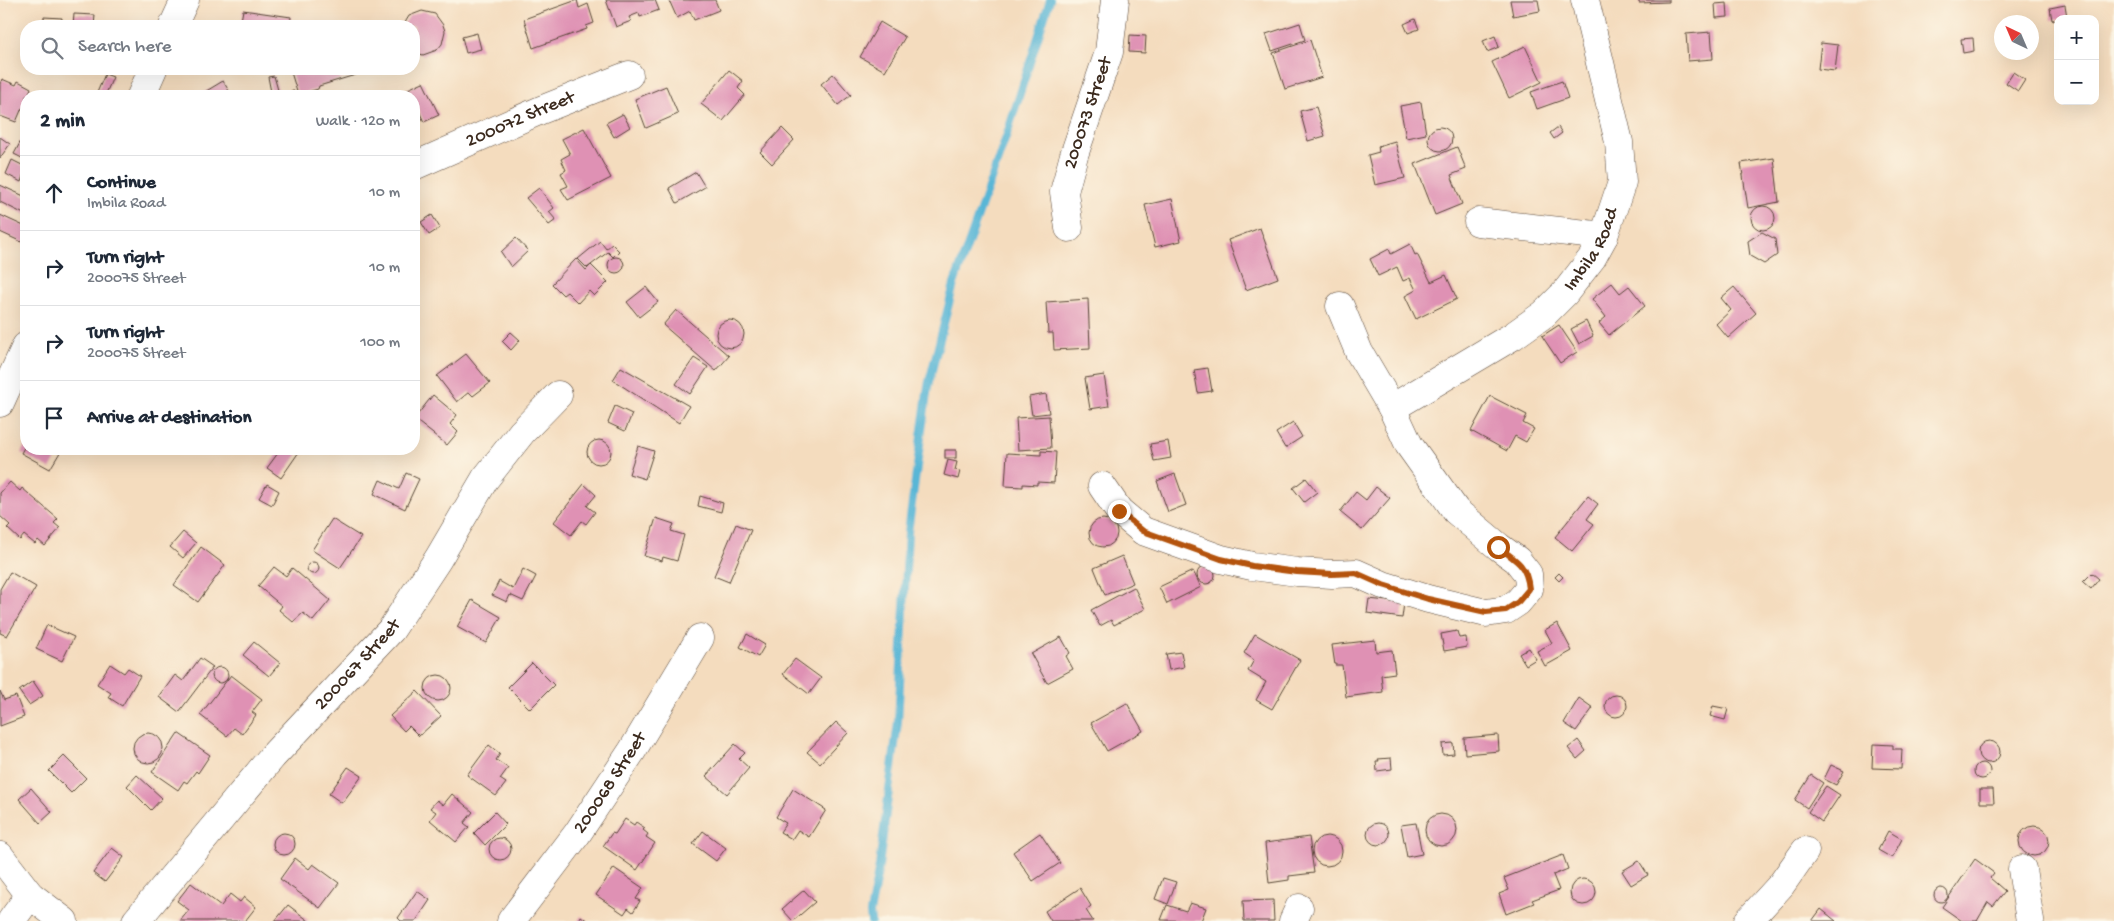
<!DOCTYPE html>
<html lang="en">
<head>
<meta charset="utf-8">
<style>
	body { margin:0; font-family:"Gochi Hand",sans-serif; background:#f6f6f7; color:#1f2937 }
	.controls { position:absolute; right:15px; top:15px; display:grid; overflow:hidden; border-radius:10px; box-shadow:0 5px 20px #0002 }
	.controls button { width:45px; height:45px; display:grid; place-items:center; padding:0; border:0; border-bottom:1px solid #e0e1e3; background:#fff; color:#1f2937; font:25px sans-serif }
	.compass { position:absolute; left:1994px; top:15px; width:45px; height:45px; border-radius:50%; background:#fff; box-shadow:0 5px 20px #0002; rotate:316deg }
	.stop { position:absolute; width:15px; height:15px; margin:-11px; border:4px solid #b45309; border-radius:50%; background:#fff }
	.stop.end { background:#b45309; border-color:#fff; box-shadow:0 1px 5px #0008 }
	.list { margin:0; padding:0; list-style:none }
	h2 { display:flex; justify-content:space-between; align-items:center; height:65px; margin:0; padding:0 20px; font-size:21px }
	h2 small { font-size:16px; font-weight:400; color:#747a83 }
	.list li { display:grid; grid-template-columns:32px 1fr auto; gap:15px; align-items:center; box-sizing:border-box; height:75px; padding:0 20px; border-top:1px solid #e0e1e3 }
	.list b { display:block; font-size:19px; white-space:nowrap }
	.list p { margin:0; font-size:16px; white-space:nowrap; color:#747a83 }
	.list em { font-size:16px; font-style:normal; color:#747a83 }
	.icon { flex:none; width:28px; height:28px; fill:none; stroke:currentColor; stroke-width:2; stroke-linecap:round; stroke-linejoin:round }
	.map { position:relative; flex:none; width:2114px; height:921px; overflow:hidden }
	.search { position:absolute; background:#fff; box-shadow:0 5px 20px #0002; left:20px; top:20px; width:400px; height:55px; display:flex; align-items:center; gap:12px; box-sizing:border-box; padding:0 18px; border-radius:20px; color:#747a83; font-size:19px }
	.panel { position:absolute; background:#fff; box-shadow:0 5px 20px #0002; left:20px; top:90px; width:400px; height:365px; border-radius:20px }
	.map>svg:first-child { display:block }
	.lines { fill:none; stroke-linecap:round; stroke-linejoin:round }
	.stream { stroke:#58b6d6; stroke-width:8 }
	.building { fill:#df91b4 }
	.minor-casing { stroke:#574536; stroke-width:29 }
	.minor { stroke:#fff; stroke-width:28 }
	.route { stroke:#b45309; stroke-width:6 }
	.labels { text-anchor:middle; dominant-baseline:central; stroke-width:4; stroke-linejoin:round; paint-order:stroke }
	.street-label { font-size:19px; fill:#3b2a1e; stroke:#fcf5e5 }
</style>
</head>
<body>
<div class="map">
<svg width="2114" height="921" viewBox="0 0 2114 921">
	<rect width="100%" height="100%" fill="#fcf5e5"/>
	<filter id="ink" filterUnits="userSpaceOnUse"><feTurbulence type="fractalNoise" baseFrequency=".02" numOctaves="2"/><feDisplacementMap in="SourceGraphic" scale="10" xChannelSelector="R" yChannelSelector="G"/><feConvolveMatrix kernelMatrix="1 2 1 2 8 2 1 2 1" color-interpolation-filters="sRGB"/></filter>
	<filter id="wash" filterUnits="userSpaceOnUse"><feTurbulence type="fractalNoise" baseFrequency=".0096" numOctaves="4" result="noise"/><feDisplacementMap in="SourceGraphic" scale="20" xChannelSelector="R" yChannelSelector="G"/><feGaussianBlur stdDeviation="1.12" result="paint"/><feColorMatrix in="noise" values="0 0 0 0 0 0 0 0 0 0 0 0 0 0 0 0 0 1.4 0 .05"/><feComposite in="paint" operator="in"/></filter>
	<g filter="url(#wash)">
		<rect width="100%" height="100%" fill="#f4dcbe"/>
		<g class="lines">
			<path class="stream" d="M871 921 870 913 879 866 898 722 908 532 928 386 954 284 1006 137 1050 0"/>
		</g>
		<g id="blocks">
			<g class="building">
				<path d="M577 0 579 8 588 4 594 23 586 26 587 29 533 48 524 19Z"/>
				<path d="M606 0H655L659 10 640 17 639 13 629 17 631 21 616 27Z"/>
				<path d="M669 0H715L719 10 694 20 690 11 677 18Z"/>
				<path d="M1510 0H1538L1540 11 1513 16Z"/>
				<path d="M1639 0H1669V2L1639 3Z"/>
				<path d="M1727 3 1728 17 1716 18 1715 4Z"/>
				<path d="M2065 5 2067 17 2052 20 2050 8Z"/>
				<path d="M243 10 291 17 290 26H240Z"/>
				<path d="M422 11 435 14 443 25 445 31 442 44 437 50 423 55 414 52V26H403L409 16Z"/>
				<path d="M74 14 95 15 94 26H73Z"/>
				<path d="M44 17 62 18 61 26H43Z"/>
				<path d="M1415 19 1419 29 1408 33 1404 24Z"/>
				<path d="M880 22 905 37 885 71 860 57Z"/>
				<path d="M1300 23 1305 40 1272 51 1266 34Z"/>
				<path d="M1711 32 1713 59 1688 61 1686 34Z"/>
				<path d="M477 33 481 49 466 53 462 37Z"/>
				<path d="M1130 35 1146 36 1145 53 1129 52Z"/>
				<path d="M1495 36 1499 47 1487 52 1483 41Z"/>
				<path d="M1973 38 1974 51 1963 53 1961 39Z"/>
				<path d="M1310 40 1322 77 1285 89 1273 53Z"/>
				<path d="M1821 43 1838 45 1835 71 1818 69Z"/>
				<path d="M1525 46 1542 82 1509 98 1492 62Z"/>
				<path d="M290 69H364L365 72 319 86 318 89 298 95Z"/>
				<path d="M729 70 743 81 738 88 745 95 723 121 701 104Z"/>
				<path d="M2013 72 2025 80 2018 91 2006 83Z"/>
				<path d="M105 74 113 77 105 96H86L88 92 96 95Z"/>
				<path d="M833 74 851 95 838 105 821 84Z"/>
				<path d="M274 76 278 90 271 92 268 77Z"/>
				<path d="M2 79 16 85 18 81 31 88 29 93 37 96H26V109L22 108 16 122 0 116V84Z"/>
				<path d="M223 81 232 96H198Z"/>
				<path d="M1562 81 1568 98 1537 109 1531 92Z"/>
				<path d="M423 82 439 115 424 122 414 100V96H412L408 89Z"/>
				<path d="M666 86 678 114 646 128 635 99Z"/>
				<path d="M294 91 295 96H288L287 92Z"/>
				<path d="M1421 102 1426 134 1406 138 1400 106Z"/>
				<path d="M1316 107 1325 136 1308 141 1300 111Z"/>
				<path d="M623 114 630 127 614 137 606 123Z"/>
				<circle cx="1440" cy="139" r="12"/>
				<path d="M1558 127 1562 133 1554 139 1550 133Z"/>
				<path d="M584 128 611 178 568 200 561 189 568 186 561 173 566 170 561 159 570 154 562 139Z"/>
				<path d="M782 128 794 140 772 164 760 152Z"/>
				<path d="M0 137 10 144 0 158Z"/>
				<path d="M22 139 26 141V160L14 154Z"/>
				<path d="M1395 141 1405 178 1375 185 1368 155 1379 152 1378 146Z"/>
				<path d="M1457 147 1466 169 1451 175 1462 204 1435 215 1415 164Z"/>
				<path d="M1774 158 1779 202 1748 208 1741 163Z"/>
				<path d="M12 160 26 167 21 182 6 174Z"/>
				<path d="M696 172 705 187 677 203 669 188Z"/>
				<path d="M0 185 26 197V215L0 202Z"/>
				<path d="M539 188 554 208 549 212 556 220 549 225 526 198Z"/>
				<path d="M1172 199 1181 241 1155 247 1145 205Z"/>
				<circle cx="1763" cy="218" r="12"/>
				<path d="M0 215 26 227V244L0 232Z"/>
				<path d="M432 215 440 228 429 235 421 222Z"/>
				<path d="M1260 228 1278 278 1246 290 1228 240Z"/>
				<path d="M1762 232 1775 239 1777 255 1764 264 1750 256 1748 241Z"/>
				<path d="M516 238 528 251 511 267 501 252Z"/>
				<path d="M600 241 606 249 612 244 619 251 613 257 608 252 587 268 578 259Z"/>
				<path d="M1410 244 1415 255 1417 254 1431 282 1446 275 1457 299 1416 319 1405 296 1416 290 1410 278 1403 281 1397 267 1378 276 1370 259 1389 249 1391 254Z"/>
				<circle cx="616" cy="265" r="8"/>
				<path d="M576 259 586 270 591 265 608 282 594 296 589 291 578 303 567 292 563 295 552 284Z"/>
				<path d="M1612 283 1620 293 1629 286 1645 306 1609 335 1599 323 1606 317 1592 299Z"/>
				<path d="M646 287 658 302 639 317 627 302Z"/>
				<path d="M1734 287 1756 313 1728 338 1716 324 1731 310 1721 298Z"/>
				<path d="M1088 299 1090 348 1054 350 1053 333H1048L1046 302Z"/>
				<path d="M676 310 729 356 716 371 663 325Z"/>
				<circle cx="730" cy="334" r="14"/>
				<path d="M1586 321 1593 336 1579 344 1571 329Z"/>
				<path d="M1559 325 1577 352 1560 363 1542 336Z"/>
				<path d="M511 332 520 340 511 350 502 341Z"/>
				<path d="M466 354 490 383 473 396 469 392 457 402 437 376Z"/>
				<path d="M694 358 708 367 690 394 676 384Z"/>
				<path d="M621 367 689 406 679 423 613 380Z"/>
				<path d="M1208 368 1212 391 1198 393 1194 370Z"/>
				<path d="M1104 375 1109 406 1090 409 1085 378Z"/>
				<path d="M1046 394 1049 413 1032 415 1029 397Z"/>
				<path d="M433 395 457 415 450 424 458 432 447 445 414 419Z"/>
				<path d="M1490 396 1527 415 1523 423 1534 429 1526 442 1515 436 1507 451 1471 431Z"/>
				<path d="M615 406 632 414 625 431 608 423Z"/>
				<path d="M1049 416 1051 448 1018 450 1016 418Z"/>
				<path d="M1293 422 1302 437 1285 448 1276 433Z"/>
				<circle cx="599" cy="452" r="12"/>
				<path d="M1168 441 1171 458 1154 461 1150 444Z"/>
				<path d="M26 444V449H62L50 469 21 453Z"/>
				<path d="M638 446 654 451 645 479 629 474Z"/>
				<path d="M281 449H301L281 478 267 468Z"/>
				<rect x="945" y="450" width="11" height="8"/>
				<path d="M1041 451 1056 452 1054 483 1037 482V485L1023 484V487L1005 486 1007 453 1041 455Z"/>
				<path d="M948 460 957 462 955 470 960 471 958 479 944 475Z"/>
				<path d="M406 473 419 479 405 509 374 494 380 480 399 489Z"/>
				<path d="M1175 474 1186 505 1168 512 1157 481Z"/>
				<path d="M1306 478 1317 492 1304 502 1293 488Z"/>
				<path d="M10 482 20 491 22 488 58 519 54 523 60 528 45 546 38 540 35 544 24 535 20 540 7 528 10 525 0 516V493Z"/>
				<path d="M267 484 279 491 272 505 259 498Z"/>
				<path d="M584 484 596 495 587 506 595 512 586 524 582 521 571 535 554 522Z"/>
				<path d="M1376 487 1390 498 1362 530 1340 512 1356 492 1366 500Z"/>
				<path d="M700 496 723 503 721 512 698 506Z"/>
				<path d="M1588 496 1598 504 1587 519 1594 524 1572 551 1555 537Z"/>
				<path d="M656 518 674 524 671 531 684 535 677 561 663 557 662 561 644 556Z"/>
				<circle cx="1103" cy="533" r="14"/>
				<path d="M332 519 361 537 340 568 312 550Z"/>
				<path d="M736 524 751 530 729 582 714 576Z"/>
				<path d="M183 532 196 543 183 558 170 547Z"/>
				<path d="M201 547 225 565 198 602 174 585Z"/>
				<path d="M1122 556 1133 583 1105 595 1094 568Z"/>
				<circle cx="313" cy="568" r="6"/>
				<circle cx="1206" cy="575" r="9"/>
				<path d="M274 567 286 576 292 568 330 600 313 621 303 613 293 622 279 610 282 606 258 586Z"/>
				<path d="M523 569 536 576 523 601 510 595 507 602 492 595 499 581 513 589Z"/>
				<path d="M1193 571 1201 587 1167 604 1159 587Z"/>
				<path d="M10 572 36 587 7 636 0 633V589Z"/>
				<path d="M1559 573 1563 577 1559 581 1555 577Z"/>
				<path d="M2092 573 2099 579 2091 589 2083 582Z"/>
				<path d="M1134 587 1145 609 1114 625 1111 620 1100 626 1091 610Z"/>
				<path d="M1369 599 1404 603 1402 618 1367 613Z"/>
				<path d="M472 600 501 617 486 643 457 627Z"/>
				<path d="M1557 623 1572 651 1545 666 1537 651 1552 643 1545 630Z"/>
				<path d="M47 625 74 637 62 661 36 649Z"/>
				<path d="M1457 631 1459 638 1466 637 1467 647 1444 651 1441 634Z"/>
				<path d="M747 634 765 645 758 657 740 647Z"/>
				<path d="M1255 634 1300 660 1272 709 1256 700 1266 682 1248 671 1254 660 1244 653Z"/>
				<path d="M1061 637 1070 653 1066 656 1073 669 1047 683 1031 654Z"/>
				<path d="M1375 640 1376 652 1392 650 1395 673 1381 675 1383 692 1346 697 1342 665H1335L1332 645Z"/>
				<path d="M254 642 280 663 269 676 243 655Z"/>
				<path d="M1529 648 1536 659 1526 665 1519 654Z"/>
				<path d="M1181 652 1184 667 1169 670 1166 654Z"/>
				<path d="M200 658 213 667 179 712 159 697 175 675 183 681Z"/>
				<path d="M795 659 821 678 809 694 783 674Z"/>
				<path d="M532 663 554 685 530 709 508 687Z"/>
				<path d="M110 664 124 673 128 668 140 676 122 706 108 697 111 693 97 684Z"/>
				<circle cx="220" cy="675" r="8"/>
				<path d="M231 675 262 699 252 712 256 715 242 734 234 728 227 736 200 715Z"/>
				<circle cx="438" cy="688" r="13"/>
				<path d="M33 681 43 696 29 705 19 691Z"/>
				<path d="M0 691 4 700 16 696 24 717 0 726Z"/>
				<path d="M417 691 441 716 419 736 409 726 404 731 390 716Z"/>
				<circle cx="1616" cy="706" r="11"/>
				<path d="M1579 698 1593 708 1576 731 1564 723Z"/>
				<path d="M1127 703 1143 731 1107 751 1091 723Z"/>
				<path d="M1713 706 1728 709 1725 720 1710 716Z"/>
				<path d="M836 722 848 733 820 763 807 752Z"/>
				<circle cx="148" cy="748" r="15"/>
				<path d="M178 733 210 755 198 773 196 771 187 783 184 781 178 790 152 772Z"/>
				<path d="M1498 735 1499 751 1465 754 1464 738Z"/>
				<path d="M1578 740 1586 751 1577 759 1568 748Z"/>
				<circle cx="1989" cy="752" r="11"/>
				<path d="M1453 743 1454 754 1443 755 1442 744Z"/>
				<path d="M735 744 745 753 739 759 749 768 727 794 706 776Z"/>
				<path d="M1873 744 1893 745V749H1902L1901 769 1872 768Z"/>
				<path d="M489 745 500 754 496 760 508 768 500 779 506 783 496 796 467 775Z"/>
				<path d="M64 756 86 778 71 793 49 771Z"/>
				<path d="M1391 758 1392 769 1377 771 1376 761H1379L1378 759Z"/>
				<circle cx="1982" cy="771" r="8"/>
				<path d="M1831 765 1844 771 1836 785 1824 779Z"/>
				<path d="M348 767 362 776 342 803 329 794Z"/>
				<path d="M137 775 162 798 151 810 127 786Z"/>
				<path d="M1811 775 1823 783 1807 808 1795 800Z"/>
				<path d="M1826 786 1840 795 1822 822 1808 812Z"/>
				<path d="M31 788 52 812 40 823 19 799Z"/>
				<path d="M793 789 826 810 809 837 798 830 792 839 780 832 786 823 776 817Z"/>
				<path d="M1980 789H1993L1994 803H1980Z"/>
				<path d="M452 794 473 812 464 823 469 827 456 842 430 820 436 812 430 808 437 800 443 805Z"/>
				<path d="M495 812 506 824 485 845 474 833Z"/>
				<circle cx="1441" cy="830" r="16"/>
				<path d="M625 819 634 825 636 822 645 828 643 830 648 834 646 837 655 843 637 870 603 846 612 833 615 834Z"/>
				<path d="M1416 823 1422 854 1407 857 1401 825Z"/>
				<circle cx="1378" cy="834" r="11"/>
				<circle cx="2034" cy="841" r="15"/>
				<path d="M703 831 726 848 716 861 693 844Z"/>
				<path d="M1888 831 1902 839 1892 858 1878 850Z"/>
				<path d="M1040 833 1060 863 1033 881 1013 852Z"/>
				<circle cx="284" cy="844" r="11"/>
				<circle cx="1327" cy="851" r="15"/>
				<path d="M1309 837 1314 873 1289 876V880L1269 883 1265 843Z"/>
				<circle cx="500" cy="849" r="11"/>
				<path d="M112 848 124 857 105 882 93 873Z"/>
				<path d="M1563 855 1568 869 1553 875 1559 890 1532 900 1534 903 1506 914 1499 894 1509 890 1504 878Z"/>
				<path d="M295 858 309 869 313 864 339 883 320 908 280 879Z"/>
				<path d="M1975 859 1994 873 1990 878 2005 891 1993 906 1988 902 1977 921H1962L1942 907Z"/>
				<path d="M1639 861 1648 875 1631 885 1622 871Z"/>
				<path d="M614 868 643 888 636 899 640 901 633 912 628 908 624 914 596 895Z"/>
				<path d="M1163 878 1176 882 1168 904 1155 899Z"/>
				<circle cx="1583" cy="892" r="13"/>
				<path d="M191 883 221 906 230 894 240 902 244 897 256 907 245 921H180L189 910 177 901Z"/>
				<path d="M1080 888 1091 906 1086 910 1093 921H1051L1045 911Z"/>
				<circle cx="1941" cy="895" r="7"/>
				<path d="M804 890 815 902 793 921 782 909Z"/>
				<path d="M417 891 430 900 416 921H401L398 918Z"/>
				<path d="M1273 900 1274 921H1244L1243 901Z"/>
				<path d="M1190 903 1206 908 1201 921 1161 920 1167 905 1186 911Z"/>
				<path d="M288 905 309 921H275Z"/>
				<path d="M1821 909 1836 921H1812Z"/>
				<path d="M581 916 588 921H578Z"/>
			</g>
		</g>
	</g>
	<g filter="url(#ink)">
		<use href="#blocks" fill-opacity="0" stroke="#574536" stroke-width="1"/>
		<g class="lines">
			<defs>
				<g id="minor">
					<path d="M173 26 185 0"/>
					<path d="M141 96 153 69"/>
					<path id="s1" d="M414 166 541 110 629 75"/>
					<path d="M1478 222 1604 236"/>
					<path id="s2" d="M1069 228 1064 192 1074 155 1109 52 1115 0"/>
					<path d="M0 403 26 346"/>
					<path id="s3" d="M1392 408 1513 336 1544 314 1565 293 1592 258 1604 236 1622 182 1619 142 1585 0"/>
					<path d="M1102 486 1119 511 1143 531 1221 559 1252 566 1297 572 1332 574 1356 573 1383 585 1428 599 1486 613 1506 610 1518 602 1529 589 1528 574 1517 560 1499 547 1456 511 1409 445 1392 408 1359 352 1340 306"/>
					<path d="M0 856 30 895 64 921"/>
					<path d="M2022 869 2030 921"/>
					<path d="M11 921 30 895"/>
					<path id="s4" d="M136 921 272 757 391 630 438 559 485 479 522 432 558 395"/>
					<path id="s5" d="M511 921 577 834 632 751 700 638"/>
					<path d="M1293 921 1299 908"/>
					<path d="M1748 921 1781 885 1805 851"/>
				</g>
			</defs>
			<use href="#minor" class="minor-casing"/>
			<use href="#minor" class="minor"/>
		</g>
	</g>
	<g class="lines" filter="url(#ink)">
		<path class="route" d="M1119 511 1143 531 1221 559 1252 566 1297 572 1332 574 1356 573 1383 585 1428 599 1486 612 1506 610 1518 602 1529 589C1527 566 1517 560 1498 547"/>
	</g>
	<g class="labels">
		<g class="street-label">
			<text stroke="none"><textPath href="#s2" startOffset="119">200073 Street</textPath></text>
			<text stroke="none"><textPath href="#s1" startOffset="116">200072 Street</textPath></text>
			<text stroke="none"><textPath href="#s3" startOffset="260">Imbila Road</textPath></text>
			<text stroke="none"><textPath href="#s4" startOffset="339">200067 Street</textPath></text>
			<text stroke="none"><textPath href="#s5" startOffset="170">200068 Street</textPath></text>
		</g>
	</g>
</svg>
<div class="controls">
<button>+</button>
<button>−</button>
</div>
<svg class="compass" viewBox="-18 -18 36 36"><path d="M0-13l5 13h-10z" fill="#e53935"/><path d="M0 13l5-13h-10z" fill="#747a83"/></svg>
<div class="stop" style="left:1498px;top:547px"></div>
<div class="stop end" style="left:1119px;top:511px"></div>
<div class="search"><svg class="icon" aria-label="search" viewBox="0 0 24 24"><circle cx="10" cy="10" r="6"/><path d="M15 15l6 6"/></svg>Search here</div>
<section class="panel">
<h2>2 min<small>Walk · 120 m</small></h2>
<ul class="list">
<li><svg class="icon" aria-label="ahead" viewBox="0 0 24 24"><path d="M12 20V5M6 11l6-6 6 6"/></svg><div><b>Continue</b><p>Imbila Road</p></div><em>10 m</em></li>
<li><svg class="icon" aria-label="right" viewBox="0 0 24 24"><path d="M7 20v-9h11M14 6l5 5-5 5"/></svg><div><b>Turn right</b><p>200075 Street</p></div><em>10 m</em></li>
<li><svg class="icon" aria-label="right" viewBox="0 0 24 24"><path d="M7 20v-9h11M14 6l5 5-5 5"/></svg><div><b>Turn right</b><p>200075 Street</p></div><em>100 m</em></li>
<li><svg class="icon" aria-label="arrive" viewBox="0 0 24 24"><path d="M6 21V4h12l-3 4 3 4H6"/></svg><div><b>Arrive at destination</b></div></li>
</ul>
</section>
</div>
</body>
</html>
